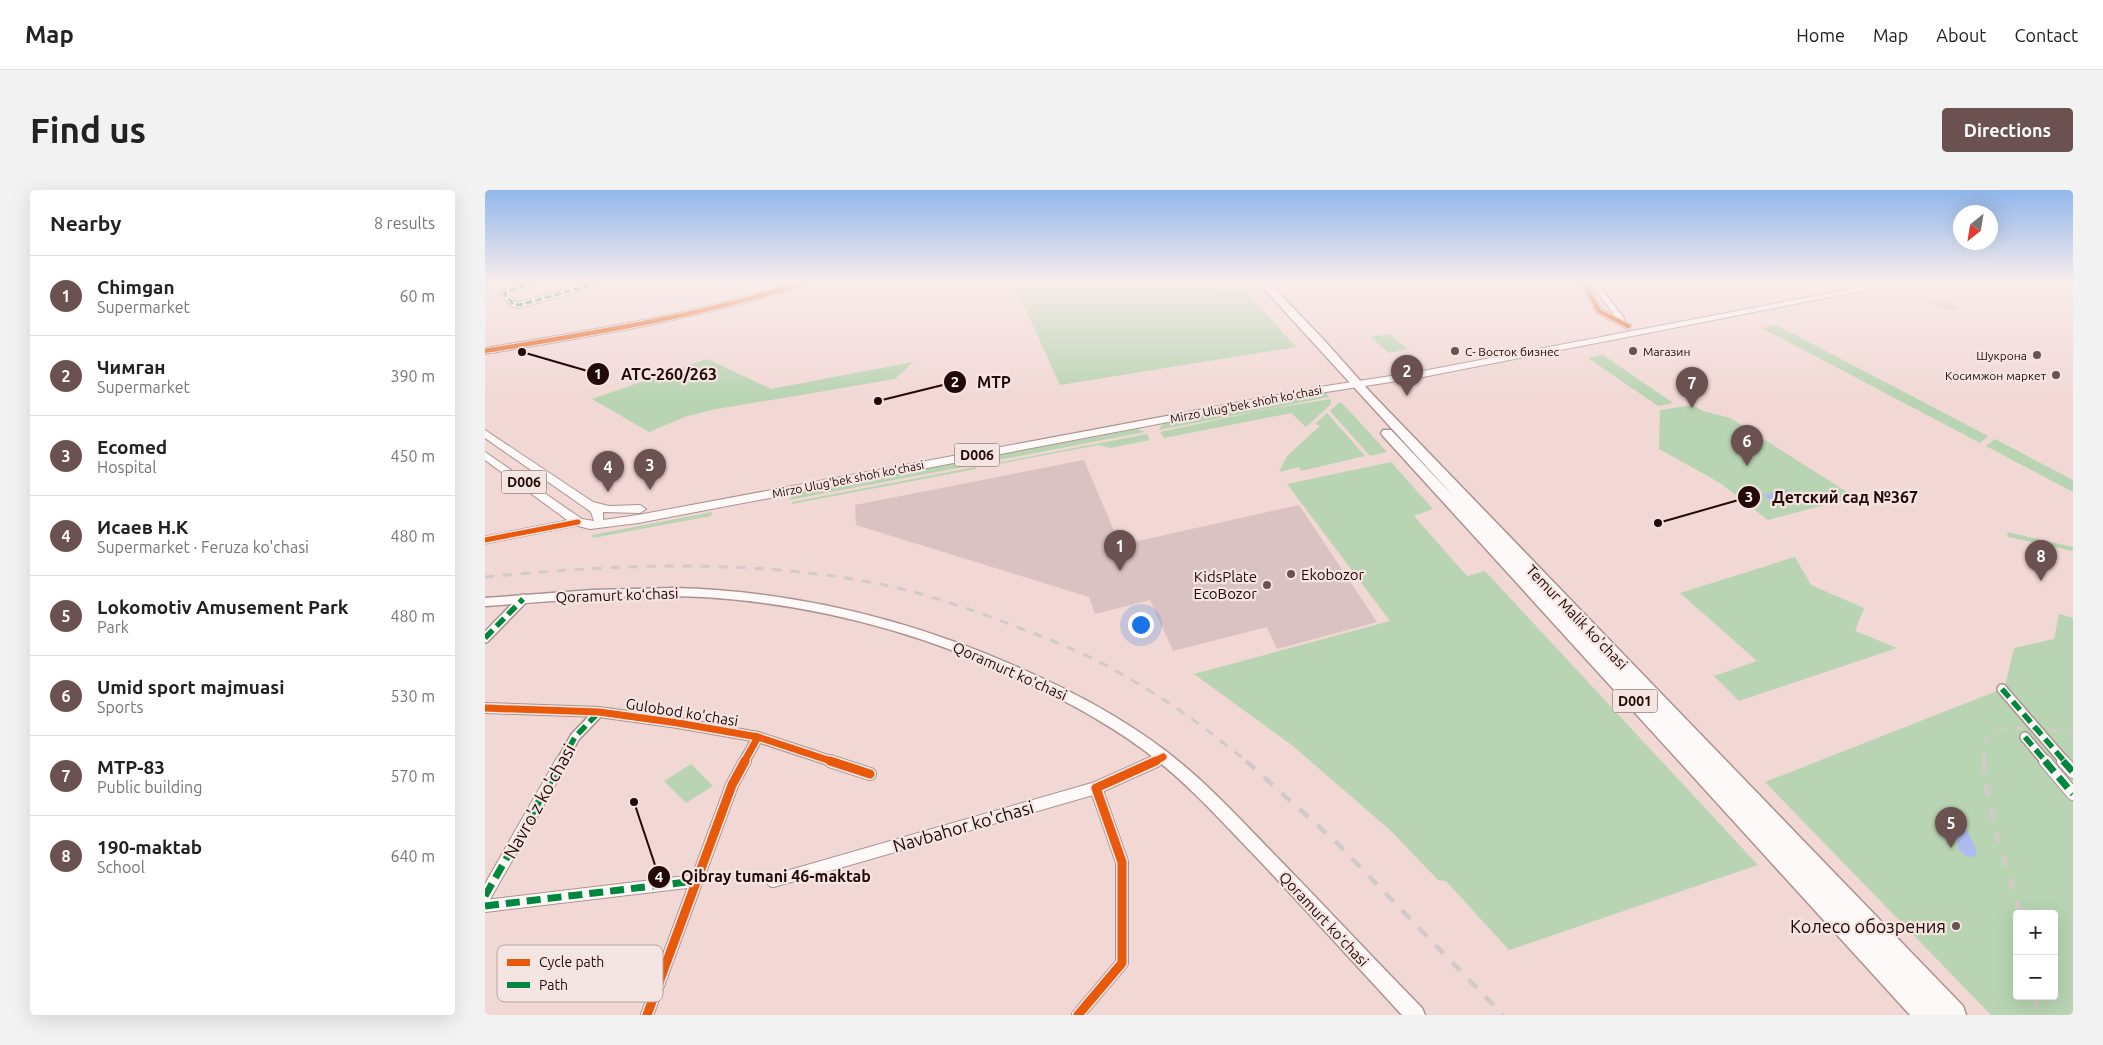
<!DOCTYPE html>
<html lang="en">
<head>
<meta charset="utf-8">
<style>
	body { margin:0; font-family:Ubuntu,sans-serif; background:#f2f2f2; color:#222 }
	.controls { position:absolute; right:15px; bottom:15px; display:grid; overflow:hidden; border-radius:5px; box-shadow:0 5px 20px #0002 }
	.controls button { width:45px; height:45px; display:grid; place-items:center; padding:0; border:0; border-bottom:1px solid #e0e0e0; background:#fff; color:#222; font:25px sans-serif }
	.compass { position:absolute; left:1468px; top:15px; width:45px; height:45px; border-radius:50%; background:#fff; box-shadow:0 5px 20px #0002; rotate:210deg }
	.you { position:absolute; left:655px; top:434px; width:18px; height:18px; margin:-12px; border:4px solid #fff; border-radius:50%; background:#1a73e8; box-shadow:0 0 0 8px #1a73e833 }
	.badge { display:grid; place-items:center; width:32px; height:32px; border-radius:50%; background:#6b514f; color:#fff; font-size:16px; font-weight:700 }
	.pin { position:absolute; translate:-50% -41px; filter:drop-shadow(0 1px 2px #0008) }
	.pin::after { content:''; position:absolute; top:26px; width:18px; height:15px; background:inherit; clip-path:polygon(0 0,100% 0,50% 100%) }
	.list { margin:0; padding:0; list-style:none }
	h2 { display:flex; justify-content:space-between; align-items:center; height:65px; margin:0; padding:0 20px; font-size:21px }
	h2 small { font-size:16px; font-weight:400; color:#767676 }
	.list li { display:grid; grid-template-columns:32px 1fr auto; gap:15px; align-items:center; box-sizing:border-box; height:80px; padding:0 20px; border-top:1px solid #e0e0e0 }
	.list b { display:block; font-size:19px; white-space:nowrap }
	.list p { margin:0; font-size:16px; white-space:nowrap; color:#767676 }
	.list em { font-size:16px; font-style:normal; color:#767676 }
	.map { position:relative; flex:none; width:1588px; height:825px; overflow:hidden; border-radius:5px }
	header { display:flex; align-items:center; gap:30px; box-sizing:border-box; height:70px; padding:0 25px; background:#fff; border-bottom:1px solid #e0e0e0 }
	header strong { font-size:24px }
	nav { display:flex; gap:28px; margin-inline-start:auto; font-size:18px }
	.intro { display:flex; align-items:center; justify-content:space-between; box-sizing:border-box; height:120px; padding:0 30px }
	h1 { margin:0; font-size:35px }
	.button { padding:12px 22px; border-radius:5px; background:#6b514f; color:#fff; font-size:18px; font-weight:700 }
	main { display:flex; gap:30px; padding:0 30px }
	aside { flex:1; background:#fff; border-radius:5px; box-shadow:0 5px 20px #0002 }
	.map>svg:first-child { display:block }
	.green { fill:#b8d4b2; fill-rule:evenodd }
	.water { fill:#aebbf1 }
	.building { fill:#dac1c2 }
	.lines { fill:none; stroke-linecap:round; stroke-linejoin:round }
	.street-far2-casing { stroke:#ab9390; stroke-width:8 }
	.street-far1-casing { stroke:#ab9390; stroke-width:12 }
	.street-casing { stroke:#ab9390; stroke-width:14 }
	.secondary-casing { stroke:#ab9390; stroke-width:3 }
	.primary-casing { stroke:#ab9390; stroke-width:2 }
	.highway-casing { stroke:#ab9390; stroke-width:3 }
	.street-far2 { stroke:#fdf9f9; stroke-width:5.5 }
	.street-far1 { stroke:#fdf9f9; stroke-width:9 }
	.street { stroke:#fdf9f9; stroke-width:12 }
	.secondary { fill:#fdf9f9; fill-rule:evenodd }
	.primary { fill:#fdf9f9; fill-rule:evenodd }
	.highway { fill:#fdf9f9; fill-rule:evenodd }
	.rail-far1 { stroke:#d2cac8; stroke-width:3; stroke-dasharray:9 9; stroke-linecap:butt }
	.rail { stroke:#d2cac8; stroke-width:4.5; stroke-dasharray:12 12; stroke-linecap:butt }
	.quiet-far2 { stroke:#00873e; stroke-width:3; stroke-dasharray:7 3; stroke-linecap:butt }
	.quiet-far1 { stroke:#00873e; stroke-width:5.5; stroke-dasharray:11 5.5; stroke-linecap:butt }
	.quiet { stroke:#00873e; stroke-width:7; stroke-dasharray:14 7; stroke-linecap:butt }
	.cycleway-far3-casing { stroke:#f5e5e2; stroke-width:6 }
	.cycleway-far2-casing { stroke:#f5e5e2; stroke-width:8 }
	.cycleway-far1-casing { stroke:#f5e5e2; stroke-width:10 }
	.cycleway-casing { stroke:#f5e5e2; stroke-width:12 }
	.cycleway-far3 { stroke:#e8590c; stroke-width:4.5 }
	.cycleway-far2 { stroke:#e8590c; stroke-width:5 }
	.cycleway-far1 { stroke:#e8590c; stroke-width:7 }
	.cycleway { stroke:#e8590c; stroke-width:9 }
	.poi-dot { fill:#6b514f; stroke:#f5e5e2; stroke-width:2 }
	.labels { text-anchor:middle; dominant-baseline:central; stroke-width:4.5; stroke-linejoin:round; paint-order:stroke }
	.far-poi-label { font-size:12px; fill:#230907; stroke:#f5e5e2; text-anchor:start }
	.far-street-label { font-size:12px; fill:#230907; stroke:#f5e5e2 }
	.shield { fill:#f5e5e2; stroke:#624b49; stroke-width:1 }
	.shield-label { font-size:14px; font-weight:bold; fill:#230907 }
	.poi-label { font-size:15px; fill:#230907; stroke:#f5e5e2; text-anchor:start }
	.street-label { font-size:15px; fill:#230907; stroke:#f5e5e2 }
	.near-street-label { font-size:18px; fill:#230907; stroke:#f5e5e2 }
	.near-poi-label { font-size:18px; fill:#230907; stroke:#f5e5e2; text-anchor:end }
	.key { fill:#f5e5e2; stroke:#b6a3a0; stroke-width:1 }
	.key-label { font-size:14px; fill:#230907 }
	.leader { fill:none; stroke:#230907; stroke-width:2 }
	.callout-dot { fill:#230907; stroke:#f5e5e2; stroke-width:2 }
	.mark-label { font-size:15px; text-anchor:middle; font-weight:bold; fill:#fff }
	.callout-label { font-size:16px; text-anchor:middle; font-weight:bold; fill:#230907; stroke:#f5e5e2; stroke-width:4.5; stroke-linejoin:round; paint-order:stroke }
</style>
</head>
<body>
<header>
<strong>Map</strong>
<nav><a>Home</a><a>Map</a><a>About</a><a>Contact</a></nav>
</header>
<div class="intro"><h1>Find us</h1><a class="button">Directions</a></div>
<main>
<aside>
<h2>Nearby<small>8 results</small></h2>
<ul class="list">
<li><span class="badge">1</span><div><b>Chimgan</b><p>Supermarket</p></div><em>60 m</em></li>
<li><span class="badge">2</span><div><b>Чимган</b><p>Supermarket</p></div><em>390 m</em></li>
<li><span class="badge">3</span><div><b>Ecomed</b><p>Hospital</p></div><em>450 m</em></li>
<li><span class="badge">4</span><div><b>Исаев Н.К</b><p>Supermarket · Feruza ko'chasi</p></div><em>480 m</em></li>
<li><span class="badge">5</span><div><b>Lokomotiv Amusement Park</b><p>Park</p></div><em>480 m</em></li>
<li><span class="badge">6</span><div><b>Umid sport majmuasi</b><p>Sports</p></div><em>530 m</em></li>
<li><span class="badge">7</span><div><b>MTP-83</b><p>Public building</p></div><em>570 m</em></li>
<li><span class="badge">8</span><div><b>190-maktab</b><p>School</p></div><em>640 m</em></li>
</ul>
</aside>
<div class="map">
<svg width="1588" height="825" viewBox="0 0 1588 825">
	<rect width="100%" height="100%" fill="#f1d8d5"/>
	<g class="green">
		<path d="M528 92H713L745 102 752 98 760 100 811 157 575 195Z"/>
		<path d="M1291 135 1503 246 1495 253 1277 138Z"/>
		<path d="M904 144 923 159 904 163 885 147Z"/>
		<path d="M1118 165 1188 213 1173 216 1103 168Z"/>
		<path d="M222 169 286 199 428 172 410 189 226 220 200 227 164 242 107 209Z"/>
		<path d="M841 203 844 207 674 240 677 234Z"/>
		<path d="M846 209V214L821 237 806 223 679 248 675 242 778 220Z"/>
		<path d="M855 212 857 213 902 262 885 266 845 221Z"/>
		<path d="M1207 215 1218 221 1245 228 1370 307 1283 330 1235 293 1174 259 1175 220Z"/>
		<path d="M842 223 880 266 816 281 814 277 794 282 802 266 835 236 830 234Z"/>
		<path d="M652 239 660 242 503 272 501 267Z"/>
		<path d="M662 244 665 250 625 258 614 255 502 276 501 275Z"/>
		<path d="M1510 249 1588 290V302L1501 256Z"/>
		<path d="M487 270 483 276 304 310 308 304Z"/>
		<path d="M906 272 948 319 929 326 982 386 1000 381 1273 675 1024 760 961 691 953 690 906 641 808 556 709 484 905 431 802 294Z"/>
		<path d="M490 277 491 279 307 314V312Z"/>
		<path d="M227 322 226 326 108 348 107 345Z"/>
		<path d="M1522 342 1588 357V361L1523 347Z"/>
		<path d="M1310 367 1326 395 1379 418 1370 441 1412 458 1254 511 1229 486 1272 471 1195 403Z"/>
		<path d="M1574 424 1588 428V825H1506L1280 592 1517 499 1521 492 1529 458 1569 449ZM1532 724H1569V806H1532Z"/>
		<path d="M206 574 228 596 201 613 179 591Z"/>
	</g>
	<g class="water">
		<path d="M1302 300 1315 309 1291 315 1278 305Z"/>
		<path d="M1460 626C1483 633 1483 642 1492 663L1489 667 1481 666 1474 660 1472 651C1464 644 1453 641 1454 629Z"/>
	</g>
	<g class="building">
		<path d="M1453 109 1473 118 1460 120 1440 111Z"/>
		<path d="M599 270 635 355 814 315 892 432 792 459 782 437 688 461 665 410 610 424 604 407 371 335 370 315Z"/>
	</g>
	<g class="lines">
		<defs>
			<g id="street-far2">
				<path d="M50 92 19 103 28 114 34 115 117 92"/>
				<path d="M1098 92 1114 121 1143 136"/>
				<path d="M1108 92 1136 129"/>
				<path d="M0 161C108 143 216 126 321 92"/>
			</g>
			<g id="street-far1">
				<path d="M0 448 38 409"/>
				<path d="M1517 499 1580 572"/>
				<path d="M0 518 114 522 193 533 273 547 349 572"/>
				<path d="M1540 547 1561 572"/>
				<path d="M76 572 90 547 114 522"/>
				<path d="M259 572 273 547"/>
				<path d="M669 572 678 567"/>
			</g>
			<g id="street">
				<path d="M345 571 385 584"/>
				<path d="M1560 571 1588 604"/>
				<path d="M1578 571 1588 582"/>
				<path d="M288 691 611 598"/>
				<path d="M0 706 77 571"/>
				<path d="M0 716 210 691"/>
				<path d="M162 825 247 595 260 571"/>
				<path d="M593 825 637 773V672L611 598 671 571"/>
			</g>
			<g id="secondary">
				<path d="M93 329 97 330 99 332 97 334 0 353V347Z"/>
				<path d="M189 398C311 401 428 430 539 480 589 502 638 528 682 562 720 591 752 626 785 660 836 712 886 766 937 818L940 825H917C869 773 821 720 772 668 740 635 709 600 673 571 635 540 590 516 546 494 443 444 333 414 218 407 146 403 72 411 0 416V408L108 400Z"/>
			</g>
			<path id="primary" d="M1403 92H1422L938 187 841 202 153 333 105 339 89 335 0 270V262L97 329 109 331 106 322 99 317 0 248V240L108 312 124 316 155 315 161 319 155 323 118 322V330L153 325 841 196 938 181Z"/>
			<path id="highway" d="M773 92H783L838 149 887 204 1478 816 1481 825H1425L898 246 896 243 898 240H906L972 310Z"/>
		</defs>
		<use href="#street-far2" class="street-far2-casing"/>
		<use href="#street-far1" class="street-far1-casing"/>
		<use href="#street" class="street-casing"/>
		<use href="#secondary" class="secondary-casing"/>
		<use href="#primary" class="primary-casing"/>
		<use href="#highway" class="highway-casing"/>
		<use href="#street-far2" class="street-far2"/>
		<use href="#street-far1" class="street-far1"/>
		<use href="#street" class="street"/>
		<use href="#secondary" class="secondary"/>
		<use href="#primary" class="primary"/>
		<use href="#highway" class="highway"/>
		<g class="rail-far1">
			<path d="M0 387C134 374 272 368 405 396 448 406 491 421 532 437 573 452 613 469 650 492 690 515 727 543 762 572"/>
			<path d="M1499 572C1499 563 1498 553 1504 546 1515 532 1571 541 1588 543"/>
		</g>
		<g class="rail">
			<path d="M761 571 851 652 1018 825"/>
			<path d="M1499 571C1499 617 1524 678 1535 724"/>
			<path d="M1550 806 1553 825"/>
		</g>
		<path class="quiet-far2" d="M50 92 19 103 28 114 34 115 117 92"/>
		<g class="quiet-far1">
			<path d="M0 448 38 409"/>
			<path d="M1517 499 1580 572"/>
			<path d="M1540 547 1561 572"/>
			<path d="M76 572 90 547 114 522"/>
		</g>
		<g class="quiet">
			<path d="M1560 571 1588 604"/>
			<path d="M1578 571 1588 582"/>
			<path d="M0 706 77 571"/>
			<path d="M0 716 210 691"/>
		</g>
		<defs>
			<g id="cycleway-far3">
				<path d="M1098 92 1114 121 1143 136"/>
				<path d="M0 161C108 143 216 126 321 92"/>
			</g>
			<path id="cycleway-far2" d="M0 350 93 332"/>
			<g id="cycleway-far1">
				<path d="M0 518 114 522 193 533 273 547 349 572"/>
				<path d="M259 572 273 547"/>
				<path d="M669 572 678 567"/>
			</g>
			<g id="cycleway">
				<path d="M345 571 385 584"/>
				<path d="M162 825 247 595 260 571"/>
				<path d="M593 825 637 773V672L611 598 671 571"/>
			</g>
		</defs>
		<use href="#cycleway-far3" class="cycleway-far3-casing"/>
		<use href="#cycleway-far2" class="cycleway-far2-casing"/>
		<use href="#cycleway-far1" class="cycleway-far1-casing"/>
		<use href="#cycleway" class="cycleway-casing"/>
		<use href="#cycleway-far3" class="cycleway-far3"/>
		<use href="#cycleway-far2" class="cycleway-far2"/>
		<use href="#cycleway-far1" class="cycleway-far1"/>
		<use href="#cycleway" class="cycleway"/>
	</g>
	<linearGradient id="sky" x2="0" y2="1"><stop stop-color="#91b7ec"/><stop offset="0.44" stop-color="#f9edec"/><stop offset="1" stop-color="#f9edec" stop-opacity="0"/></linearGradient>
	<rect width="1588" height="208" fill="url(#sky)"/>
	<g class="poi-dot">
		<circle cx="970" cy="161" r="5"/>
		<circle cx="1148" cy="161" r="5"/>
		<circle cx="1552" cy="165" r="5"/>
		<circle cx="1571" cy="185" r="5"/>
		<circle cx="806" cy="384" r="5"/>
		<circle cx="782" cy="395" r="5"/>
		<circle cx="1471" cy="736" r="5"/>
	</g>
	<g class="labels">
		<g class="far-poi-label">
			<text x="980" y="161">С- Восток бизнес</text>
			<text x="1158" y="161">Магазин</text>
			<text x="1542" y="165" text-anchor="end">Шукрона</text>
			<text x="1561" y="185" text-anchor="end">Косимжон маркет</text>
		</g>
		<g class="far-street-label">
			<text transform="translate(761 214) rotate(-11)">Mirzo Ulug'bek shoh ko'chasi</text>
			<text transform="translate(363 289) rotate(-11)">Mirzo Ulug'bek shoh ko'chasi</text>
		</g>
		<g class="shield">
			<rect x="469.5" y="253.5" width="45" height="23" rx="4"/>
			<rect x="16.5" y="280.5" width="45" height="23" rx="4"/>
			<rect x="1127.5" y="499.5" width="45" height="23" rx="4"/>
		</g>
		<g class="shield-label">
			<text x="492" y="265">D006</text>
			<text x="39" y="292">D006</text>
			<text x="1150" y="511">D001</text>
		</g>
		<g class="poi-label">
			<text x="816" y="384">Ekobozor</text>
			<text x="772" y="386" text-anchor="end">KidsPlate<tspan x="772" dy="17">EcoBozor</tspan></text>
		</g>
		<g class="street-label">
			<text transform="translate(132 405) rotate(-2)">Qoramurt koʻchasi</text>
			<text transform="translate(1092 427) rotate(46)">Temur Malik ko'chasi</text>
			<text transform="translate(525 481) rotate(24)">Qoramurt koʻchasi</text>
			<text transform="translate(197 522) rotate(9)">Gulobod ko'chasi</text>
			<text transform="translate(839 729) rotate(47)">Qoramurt koʻchasi</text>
		</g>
		<g class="near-street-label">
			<text transform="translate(54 611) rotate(-61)">Navro'z ko'chasi</text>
			<text transform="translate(478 636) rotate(-16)">Navbahor ko'chasi</text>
		</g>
		<g class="near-poi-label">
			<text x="1461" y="736">Колесо обозрения</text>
		</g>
	</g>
	<rect x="12" y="755" width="166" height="57" rx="8" class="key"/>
	<rect x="22" y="769" width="23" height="7" fill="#e8590c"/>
	<rect x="22" y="792" width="23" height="6" fill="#00873e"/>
	<g class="key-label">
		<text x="54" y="777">Cycle path</text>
		<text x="54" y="800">Path</text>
	</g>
	<path class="leader" d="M37 162L113 184M393 211L470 192M1173 333L1264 307M149 612L174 687"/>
	<g class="callout-dot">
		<circle cx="37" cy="162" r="5"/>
		<circle cx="393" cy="211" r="5"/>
		<circle cx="1173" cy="333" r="5"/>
		<circle cx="149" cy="612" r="5"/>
		<circle cx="113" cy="184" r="12"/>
		<circle cx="470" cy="192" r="12"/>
		<circle cx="1264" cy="307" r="12"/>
		<circle cx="174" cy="687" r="12"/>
	</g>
	<g class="mark-label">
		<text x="113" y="189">1</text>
		<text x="470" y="197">2</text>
		<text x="1264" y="312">3</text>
		<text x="174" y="692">4</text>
	</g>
	<g class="callout-label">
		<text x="184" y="190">АТС-260/263</text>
		<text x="509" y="198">MTP</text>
		<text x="1360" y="313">Детский сад №367</text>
		<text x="291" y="692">Qibray tumani 46-maktab</text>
	</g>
</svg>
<div class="controls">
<button>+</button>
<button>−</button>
</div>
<svg class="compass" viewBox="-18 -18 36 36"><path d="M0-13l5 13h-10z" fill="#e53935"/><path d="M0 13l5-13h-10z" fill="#767676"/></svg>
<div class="you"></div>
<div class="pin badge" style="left:635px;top:381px">1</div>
<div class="pin badge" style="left:922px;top:206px">2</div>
<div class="pin badge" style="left:165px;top:300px">3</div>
<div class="pin badge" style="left:123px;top:302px">4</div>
<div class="pin badge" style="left:1466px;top:658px">5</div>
<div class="pin badge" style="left:1262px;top:276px">6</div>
<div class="pin badge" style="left:1207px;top:218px">7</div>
<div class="pin badge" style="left:1556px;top:391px">8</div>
</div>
</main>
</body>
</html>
